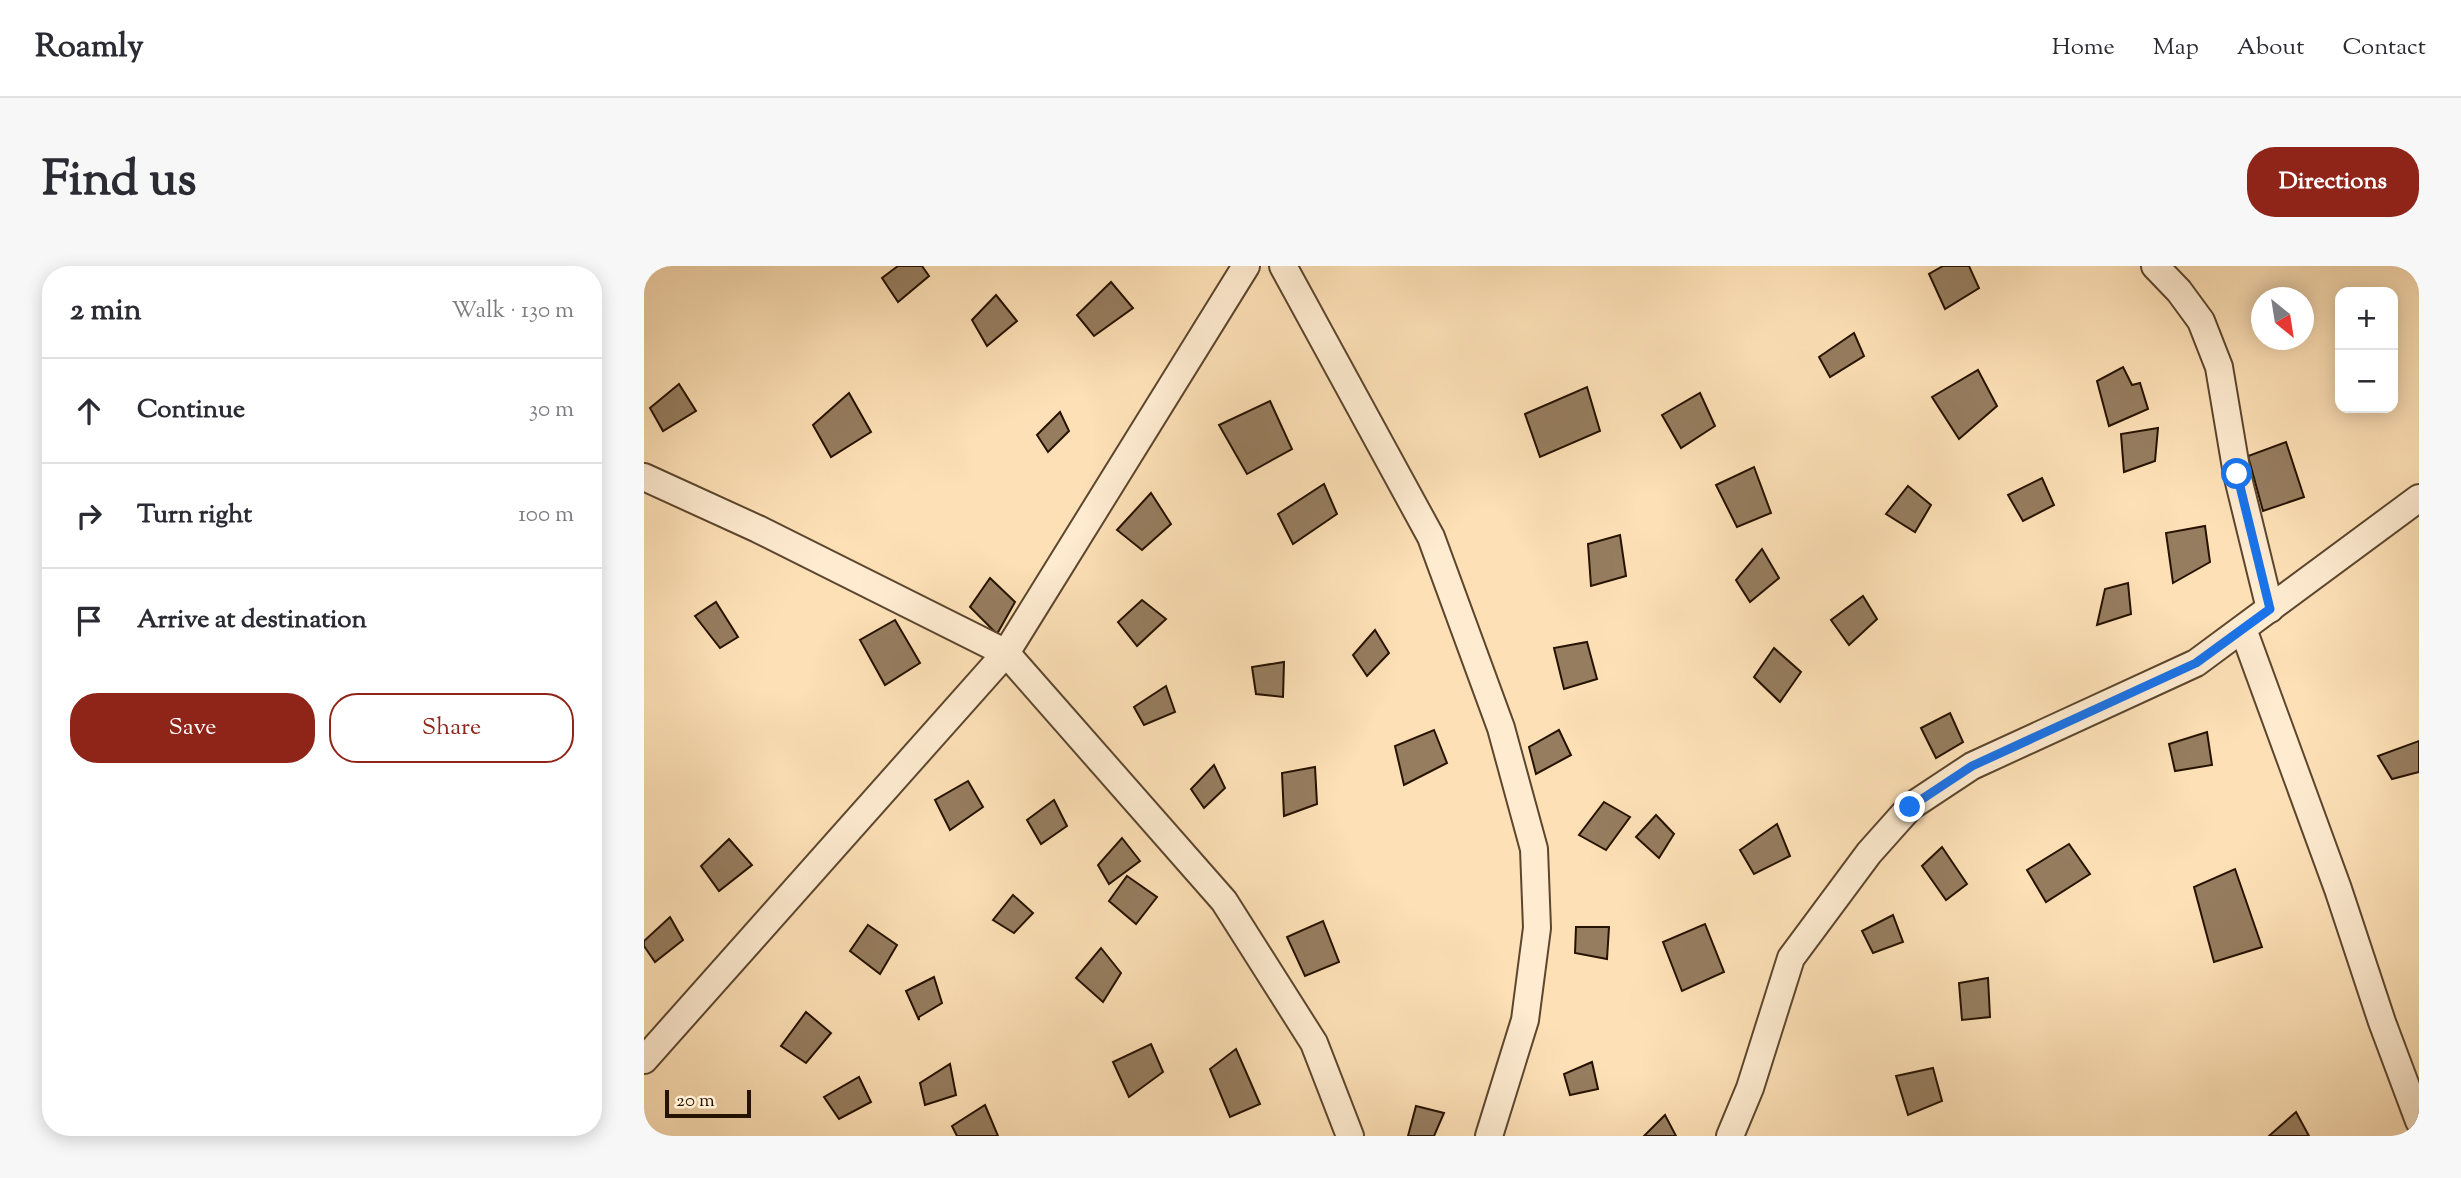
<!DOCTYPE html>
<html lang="en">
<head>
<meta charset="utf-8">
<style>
	body { margin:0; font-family:"Sorts Mill Goudy",serif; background:#f7f7f7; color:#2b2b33 }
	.controls { position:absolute; right:21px; top:21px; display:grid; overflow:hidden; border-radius:14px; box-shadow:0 4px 18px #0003 }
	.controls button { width:63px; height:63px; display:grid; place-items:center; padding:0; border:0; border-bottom:2px solid #e1e1e2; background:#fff; color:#2b2b33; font:35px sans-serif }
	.compass { position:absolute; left:1607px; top:21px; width:63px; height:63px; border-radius:50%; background:#fff; box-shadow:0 4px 18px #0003; rotate:150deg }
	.scale { position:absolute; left:21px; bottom:18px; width:86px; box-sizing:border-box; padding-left:7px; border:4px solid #261200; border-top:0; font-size:19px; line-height:24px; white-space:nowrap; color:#261200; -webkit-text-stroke:5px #feebd0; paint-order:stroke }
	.stop { position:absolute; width:21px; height:21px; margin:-16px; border:5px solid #1a73e8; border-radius:50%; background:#fff }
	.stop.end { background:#1a73e8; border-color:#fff; box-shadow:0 2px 7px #0008 }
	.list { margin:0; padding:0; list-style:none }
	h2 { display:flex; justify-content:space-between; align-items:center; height:91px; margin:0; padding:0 28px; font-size:30px }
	h2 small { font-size:23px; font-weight:400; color:#7c7c81 }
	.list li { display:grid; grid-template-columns:46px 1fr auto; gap:21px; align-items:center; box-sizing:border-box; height:105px; padding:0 28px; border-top:2px solid #e1e1e2 }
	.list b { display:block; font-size:26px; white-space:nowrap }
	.list em { font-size:23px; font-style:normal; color:#7c7c81 }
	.actions { display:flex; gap:14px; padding:21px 28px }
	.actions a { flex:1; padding:16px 0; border:2px solid #8f2418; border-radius:28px; text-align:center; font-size:24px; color:#8f2418 }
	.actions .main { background:#8f2418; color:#fff }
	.icon { flex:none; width:38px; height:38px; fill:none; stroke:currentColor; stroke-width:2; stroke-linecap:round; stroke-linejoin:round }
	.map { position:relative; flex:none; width:1775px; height:870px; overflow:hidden; border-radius:28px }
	header { display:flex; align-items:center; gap:42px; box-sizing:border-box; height:98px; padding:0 35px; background:#fff; border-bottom:2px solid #e1e1e2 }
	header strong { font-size:33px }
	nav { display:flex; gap:38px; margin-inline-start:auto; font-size:24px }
	.intro { display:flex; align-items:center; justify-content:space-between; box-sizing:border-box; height:168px; padding:0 42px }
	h1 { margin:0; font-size:49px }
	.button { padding:18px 32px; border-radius:28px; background:#8f2418; color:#fff; font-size:24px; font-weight:700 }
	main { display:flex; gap:42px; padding:0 42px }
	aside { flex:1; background:#fff; border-radius:28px; box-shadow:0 4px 18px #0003 }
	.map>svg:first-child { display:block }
	.building { fill:#967d5f; stroke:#261200; stroke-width:2 }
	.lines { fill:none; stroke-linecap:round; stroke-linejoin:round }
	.street-casing { stroke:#5c462e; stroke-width:30 }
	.street { stroke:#feebd0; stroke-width:26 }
	.route { stroke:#1a73e8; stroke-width:9 }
</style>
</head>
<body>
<header>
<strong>Roamly</strong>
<nav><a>Home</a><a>Map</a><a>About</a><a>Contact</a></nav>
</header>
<div class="intro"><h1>Find us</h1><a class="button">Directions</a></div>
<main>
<aside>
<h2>2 min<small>Walk · 130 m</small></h2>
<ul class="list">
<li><svg class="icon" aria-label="ahead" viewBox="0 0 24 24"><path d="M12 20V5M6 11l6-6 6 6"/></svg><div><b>Continue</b></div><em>30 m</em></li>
<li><svg class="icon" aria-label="right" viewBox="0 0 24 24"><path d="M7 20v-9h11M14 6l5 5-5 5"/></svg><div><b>Turn right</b></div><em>100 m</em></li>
<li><svg class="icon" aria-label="arrive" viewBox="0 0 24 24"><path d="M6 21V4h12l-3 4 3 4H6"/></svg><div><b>Arrive at destination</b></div></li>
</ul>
<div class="actions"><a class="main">Save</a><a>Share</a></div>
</aside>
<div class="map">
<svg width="1775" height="870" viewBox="0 0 1775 870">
	<rect width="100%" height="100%" fill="#fde0b6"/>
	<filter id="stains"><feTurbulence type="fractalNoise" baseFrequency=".00286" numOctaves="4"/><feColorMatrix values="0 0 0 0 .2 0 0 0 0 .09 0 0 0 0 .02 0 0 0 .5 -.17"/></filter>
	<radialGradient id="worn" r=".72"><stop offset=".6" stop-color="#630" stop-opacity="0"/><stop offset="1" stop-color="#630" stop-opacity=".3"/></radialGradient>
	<g class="building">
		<path d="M254 0H278L285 10 254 36 238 12Z"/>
		<path d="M1299 0H1325L1335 22 1301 43 1285 8Z"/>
		<path d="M467 16 489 42 450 70 433 49Z"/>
		<path d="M352 29 373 55 343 80 328 54Z"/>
		<path d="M1210 67 1220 90 1186 111 1175 91Z"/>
		<path d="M1479 101 1488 119 1496 117 1504 143 1465 160 1453 115Z"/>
		<path d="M1334 104 1353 140 1315 173 1288 131Z"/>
		<path d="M35 118 52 145 19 165 6 142Z"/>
		<path d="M943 121 956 165 896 191 881 148Z"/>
		<path d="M205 127 227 166 187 191 169 159Z"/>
		<path d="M1056 127 1071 160 1037 182 1018 149Z"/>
		<path d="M626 135 648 183 603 208 575 159Z"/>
		<path d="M416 146 425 165 404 186 393 169Z"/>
		<path d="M1514 162 1511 195 1480 206 1477 168Z"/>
		<path d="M1642 176 1660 231 1619 245 1604 190Z"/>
		<path d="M1110 201 1127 247 1093 261 1072 219Z"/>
		<path d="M1398 212 1410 239 1379 255 1364 229Z"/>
		<path d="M680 218 693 248 649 278 634 248Z"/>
		<path d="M1264 220 1287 239 1271 266 1242 248Z"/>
		<path d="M507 227 527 258 498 284 473 264Z"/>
		<path d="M1561 260 1566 296 1529 317 1522 267Z"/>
		<path d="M976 269 982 310 947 320 944 278Z"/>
		<path d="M1118 283 1135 312 1106 336 1092 314Z"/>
		<path d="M346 312 371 336 353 368 326 341Z"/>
		<path d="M1484 317 1487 348 1453 359 1461 323Z"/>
		<path d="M1219 330 1233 353 1205 379 1187 354Z"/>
		<path d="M498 334 522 353 493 380 474 356Z"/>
		<path d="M72 336 94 371 76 382 51 350Z"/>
		<path d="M251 354 276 397 241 419 216 374Z"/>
		<path d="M731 364 745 387 723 410 709 389Z"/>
		<path d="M943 376 953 413 920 423 910 382Z"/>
		<path d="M1130 382 1157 406 1136 436 1110 411Z"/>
		<path d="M640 396 639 431 612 428 608 401Z"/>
		<path d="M522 420 531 446 500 459 490 441Z"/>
		<path d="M1306 447 1319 476 1292 492 1277 462Z"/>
		<path d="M790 464 803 497 760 519 751 480Z"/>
		<path d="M915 464 927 489 892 508 885 481Z"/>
		<path d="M1563 466 1568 499 1531 505 1525 478Z"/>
		<path d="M1775 475V506L1748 513 1734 490Z"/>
		<path d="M570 499 581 522 560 542 547 523Z"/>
		<path d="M671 501 673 538 640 550 638 507Z"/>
		<path d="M324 515 339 541 306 564 291 534Z"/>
		<path d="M410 534 423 560 397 578 383 554Z"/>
		<path d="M960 536 986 551 962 584 935 569Z"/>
		<path d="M1012 549 1030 568 1015 592 992 571Z"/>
		<path d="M1133 558 1146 590 1110 608 1096 584Z"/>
		<path d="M478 572 496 595 465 618 454 599Z"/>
		<path d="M85 573 108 599 75 625 57 600Z"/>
		<path d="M1425 578 1446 608 1402 636 1383 604Z"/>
		<path d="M1298 581 1323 618 1302 634 1278 600Z"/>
		<path d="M1591 603 1618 681 1570 696 1550 621Z"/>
		<path d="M483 610 513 631 492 658 465 635Z"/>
		<path d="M369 629 389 647 370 667 349 654Z"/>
		<path d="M1249 649 1259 676 1229 687 1218 665Z"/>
		<path d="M26 651 39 674 11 696 0 680V675Z"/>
		<path d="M679 655 695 696 661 710 643 671Z"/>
		<path d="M1061 658 1080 706 1038 725 1019 676Z"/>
		<path d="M224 659 253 679 236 708 206 685Z"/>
		<path d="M932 661H965L963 693 931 687Z"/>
		<path d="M457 682 477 707 459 736 432 712Z"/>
		<path d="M290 711 298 737 275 751V754L262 725Z"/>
		<path d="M1344 712 1346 751 1318 754 1315 717Z"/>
		<path d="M162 746 187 767 162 797 137 780Z"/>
		<path d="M507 778 519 806 485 831 469 796Z"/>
		<path d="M592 783 616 838 586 851 566 803Z"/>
		<path d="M948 796 954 823 926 829 920 808Z"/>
		<path d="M306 798 312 829 281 839 276 817Z"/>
		<path d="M1289 802 1298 835 1264 849 1252 810Z"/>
		<path d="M215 811 227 836 195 853 180 831Z"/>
		<path d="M341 839 354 870H313L308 860Z"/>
		<path d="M772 840 800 847 790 870H764Z"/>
		<path d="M1652 846 1665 870H1625Z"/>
		<path d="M1021 849 1032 870H1000Z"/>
	</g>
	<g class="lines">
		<defs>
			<g id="street">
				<path d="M639 0 787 271 857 462 890 583 893 662 881 754 845 870"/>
				<path d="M1511 0 1535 25 1557 55 1575 101 1593 208 1626 343"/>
				<path d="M0 211 114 263 362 387 580 635 670 777 706 870"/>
				<path d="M1599 363 1694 623 1738 756 1775 855"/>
				<path d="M0 794 362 387 602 0"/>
				<path d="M1086 870 1106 822 1147 692 1225 587 1266 541 1328 500 1552 397 1775 232"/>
			</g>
		</defs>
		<use href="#street" class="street-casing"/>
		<use href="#street" class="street"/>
	</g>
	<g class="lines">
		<path class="route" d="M1266 541 1328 500 1552 397 1626 343 1593 208"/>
	</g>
	<rect width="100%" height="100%" filter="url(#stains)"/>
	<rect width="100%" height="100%" fill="url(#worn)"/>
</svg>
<div class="controls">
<button>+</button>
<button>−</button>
</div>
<svg class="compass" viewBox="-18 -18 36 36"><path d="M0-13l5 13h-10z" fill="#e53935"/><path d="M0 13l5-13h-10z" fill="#7c7c81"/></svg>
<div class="scale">20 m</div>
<div class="stop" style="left:1593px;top:208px"></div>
<div class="stop end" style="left:1266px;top:541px"></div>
</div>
</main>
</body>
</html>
